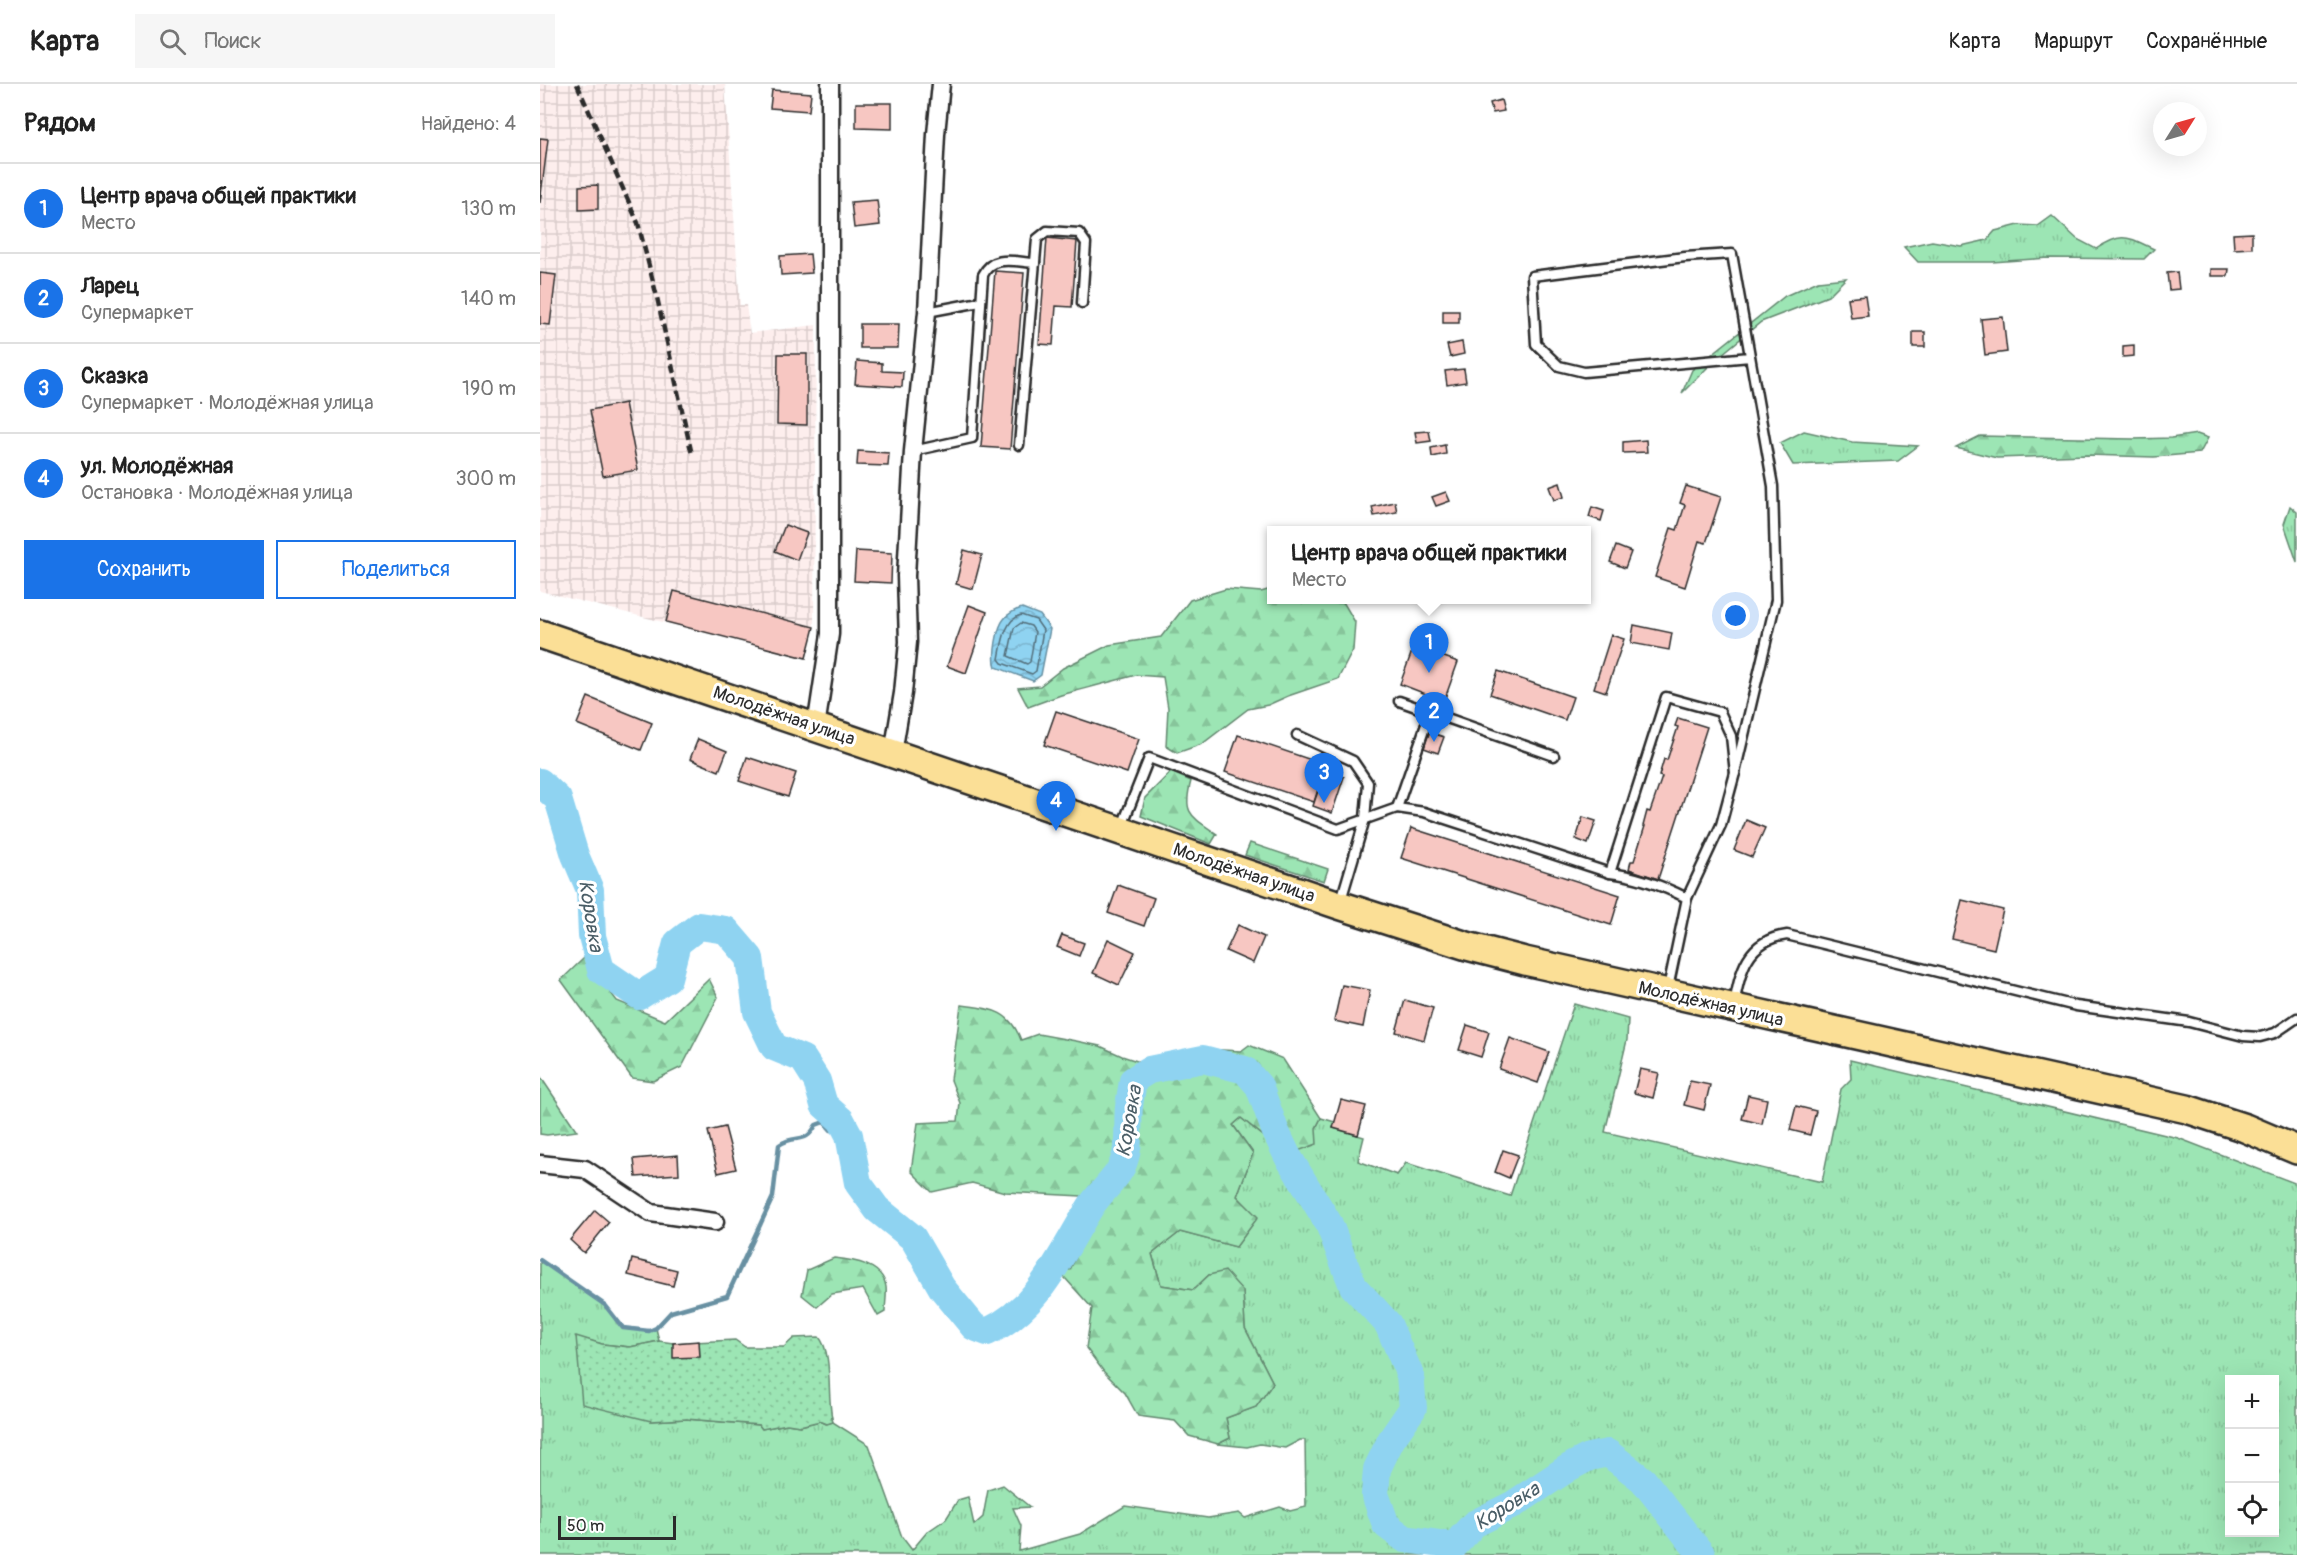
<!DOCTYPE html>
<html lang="ru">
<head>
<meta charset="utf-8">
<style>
	body { margin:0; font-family:Pangolin,sans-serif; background:#f6f6f6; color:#222 }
	.controls { position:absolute; right:18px; bottom:18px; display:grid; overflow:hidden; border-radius:0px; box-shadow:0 6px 24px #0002 }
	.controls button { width:54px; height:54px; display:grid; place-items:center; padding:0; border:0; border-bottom:2px solid #e0e0e0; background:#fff; color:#222; font:30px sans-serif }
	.compass { position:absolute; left:1613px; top:18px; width:54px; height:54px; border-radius:50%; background:#fff; box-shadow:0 6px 24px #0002; rotate:53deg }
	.scale { position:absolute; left:18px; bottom:15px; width:118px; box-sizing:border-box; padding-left:6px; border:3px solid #2b2b2b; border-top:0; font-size:16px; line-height:21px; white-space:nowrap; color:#2b2b2b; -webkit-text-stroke:4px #fff; paint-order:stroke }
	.you { position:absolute; left:1196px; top:532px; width:21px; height:21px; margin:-15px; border:4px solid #fff; border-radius:50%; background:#1a73e8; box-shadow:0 0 0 9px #1a73e833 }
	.badge { display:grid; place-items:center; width:39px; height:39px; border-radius:50%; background:#1a73e8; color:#fff; font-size:20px; font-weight:700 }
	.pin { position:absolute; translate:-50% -50px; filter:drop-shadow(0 2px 3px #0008) }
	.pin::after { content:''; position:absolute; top:32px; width:21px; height:18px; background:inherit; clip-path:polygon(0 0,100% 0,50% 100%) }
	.popup { position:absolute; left:727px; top:442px; width:324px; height:78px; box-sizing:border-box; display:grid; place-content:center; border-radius:0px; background:#fff; filter:drop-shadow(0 2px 4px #0005); font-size:20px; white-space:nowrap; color:#767676 }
	.popup b { font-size:22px; color:#222 }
	.popup::after { content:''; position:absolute; left:50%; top:100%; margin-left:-12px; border:12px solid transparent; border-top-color:#fff }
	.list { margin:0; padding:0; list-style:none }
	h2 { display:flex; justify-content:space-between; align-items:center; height:78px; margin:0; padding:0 24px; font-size:26px }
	h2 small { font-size:20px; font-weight:400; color:#767676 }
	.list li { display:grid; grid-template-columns:39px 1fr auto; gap:18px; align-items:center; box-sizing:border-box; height:90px; padding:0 24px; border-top:2px solid #e0e0e0 }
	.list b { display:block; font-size:22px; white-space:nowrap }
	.list p { margin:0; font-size:20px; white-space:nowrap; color:#767676 }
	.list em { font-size:20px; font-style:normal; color:#767676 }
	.actions { display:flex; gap:12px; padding:18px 24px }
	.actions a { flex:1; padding:14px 0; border:2px solid #1a73e8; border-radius:0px; text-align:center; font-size:21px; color:#1a73e8 }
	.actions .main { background:#1a73e8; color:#fff }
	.icon { flex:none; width:33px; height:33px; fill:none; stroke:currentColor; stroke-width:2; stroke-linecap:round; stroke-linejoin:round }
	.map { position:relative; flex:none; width:1757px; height:1471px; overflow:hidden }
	header { display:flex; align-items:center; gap:36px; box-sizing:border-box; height:84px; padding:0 30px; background:#fff; border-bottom:2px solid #e0e0e0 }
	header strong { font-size:28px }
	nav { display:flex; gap:33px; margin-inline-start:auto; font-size:21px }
	.search { width:420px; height:54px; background:#f6f6f6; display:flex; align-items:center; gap:15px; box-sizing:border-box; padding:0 21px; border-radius:0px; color:#767676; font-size:22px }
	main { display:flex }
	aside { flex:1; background:#fff }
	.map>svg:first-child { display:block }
	.industrial { fill:url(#industrial-grid) }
	.grass { fill:url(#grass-tufts); stroke:#648870; stroke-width:1.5; fill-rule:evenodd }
	.forest { fill:url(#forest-firs); stroke:#648870; stroke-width:1.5 }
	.garden { fill:url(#garden-dots); stroke:#648870; stroke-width:1.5 }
	.water { fill:url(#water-waves); stroke:#6790a2; stroke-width:1.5 }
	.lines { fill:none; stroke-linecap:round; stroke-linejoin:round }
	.shore { stroke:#536e7a; stroke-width:1.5 }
	.stream { stroke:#6790a2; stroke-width:4.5 }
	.river { stroke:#8fd3f1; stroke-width:28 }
	.building { fill:#f7c7c2; stroke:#2b2b2b; stroke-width:1.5 }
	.service-casing { stroke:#2b2b2b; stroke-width:13 }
	.minor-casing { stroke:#2b2b2b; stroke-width:21 }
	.primary-casing { stroke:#2b2b2b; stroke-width:32 }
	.service { stroke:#fff; stroke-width:8 }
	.minor { stroke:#fff; stroke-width:16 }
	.primary { stroke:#fbdf96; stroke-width:27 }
	.rail { stroke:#2b2b2b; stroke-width:4.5; stroke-dasharray:9 4.5; stroke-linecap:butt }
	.labels { text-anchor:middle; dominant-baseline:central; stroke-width:6; stroke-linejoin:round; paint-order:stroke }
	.street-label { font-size:18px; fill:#2b2b2b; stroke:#fff }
	.water-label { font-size:20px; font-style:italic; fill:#495d66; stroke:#fff }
</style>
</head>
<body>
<header>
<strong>Карта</strong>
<div class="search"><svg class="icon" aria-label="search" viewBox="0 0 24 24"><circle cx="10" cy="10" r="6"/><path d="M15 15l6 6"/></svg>Поиск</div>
<nav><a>Карта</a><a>Маршрут</a><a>Сохранённые</a></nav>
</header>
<main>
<aside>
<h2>Рядом<small>Найдено: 4</small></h2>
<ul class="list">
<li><span class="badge">1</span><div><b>Центр врача общей практики</b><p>Место</p></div><em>130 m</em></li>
<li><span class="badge">2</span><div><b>Ларец</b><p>Супермаркет</p></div><em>140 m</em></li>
<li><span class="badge">3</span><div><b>Сказка</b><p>Супермаркет · Молодёжная улица</p></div><em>190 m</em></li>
<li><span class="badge">4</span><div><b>ул. Молодёжная</b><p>Остановка · Молодёжная улица</p></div><em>300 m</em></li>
</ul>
<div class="actions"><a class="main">Сохранить</a><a>Поделиться</a></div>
</aside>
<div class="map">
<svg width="1757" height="1471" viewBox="0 0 1757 1471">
	<defs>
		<pattern id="industrial-grid" width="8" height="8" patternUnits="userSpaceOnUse" patternTransform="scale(1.5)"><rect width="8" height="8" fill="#fdeeed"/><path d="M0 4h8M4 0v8" fill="none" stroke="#d9cccb"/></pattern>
		<pattern id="grass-tufts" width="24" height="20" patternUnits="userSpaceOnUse" patternTransform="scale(1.5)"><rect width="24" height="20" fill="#9ce5b4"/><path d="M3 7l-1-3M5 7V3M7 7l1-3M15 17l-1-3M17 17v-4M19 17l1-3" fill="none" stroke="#87c59b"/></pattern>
		<pattern id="forest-firs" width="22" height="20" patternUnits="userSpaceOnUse" patternTransform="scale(1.5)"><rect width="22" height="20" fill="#9ce5b4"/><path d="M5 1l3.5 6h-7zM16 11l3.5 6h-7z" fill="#87c59b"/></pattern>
		<pattern id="garden-dots" width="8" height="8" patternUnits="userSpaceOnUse" patternTransform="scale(1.5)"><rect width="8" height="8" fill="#9ce5b4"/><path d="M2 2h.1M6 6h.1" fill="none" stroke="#87c59b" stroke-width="1.8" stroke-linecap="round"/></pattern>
		<pattern id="water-waves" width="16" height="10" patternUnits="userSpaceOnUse" patternTransform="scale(1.5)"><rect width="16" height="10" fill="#8fd3f1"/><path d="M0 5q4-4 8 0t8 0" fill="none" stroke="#7cb5cf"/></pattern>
	</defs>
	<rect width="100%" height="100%" fill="#fff"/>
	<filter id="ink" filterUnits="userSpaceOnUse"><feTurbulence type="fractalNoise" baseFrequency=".0167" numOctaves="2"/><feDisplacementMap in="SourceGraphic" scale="12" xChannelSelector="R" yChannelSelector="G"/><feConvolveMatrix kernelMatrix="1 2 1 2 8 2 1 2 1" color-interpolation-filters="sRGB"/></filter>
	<g filter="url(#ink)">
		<path class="industrial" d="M0 0H185L200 221H206L210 249 276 241 274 543 266 574 0 507Z"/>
		<g class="grass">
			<path d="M1512 132 1537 155 1556 165C1583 147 1587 153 1614 165L1604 175 1508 174 1452 178H1378L1364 163 1392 157 1421 162 1447 156 1455 147 1479 141 1498 142Z"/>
			<path d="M1306 194 1288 212 1221 238 1176 275 1142 309 1152 286 1245 212 1278 197Z"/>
			<path d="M1264 347 1312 358 1378 362 1358 377 1253 381 1240 359Z"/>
			<path d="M1750 422 1757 428V478L1744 440Z"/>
			<path d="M1034 920 1088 935 1087 956 1065 1048 1282 1098 1301 1005 1311 995 1310 976 1638 1054 1757 1100V1471H0V1176L65 1221 83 1244 109 1247 116 1244 119 1257 90 1263 62 1260 36 1253 111 1337 146 1335 219 1341 222 1345 247 1340 260 1342 280 1337 286 1340 293 1338 329 1361 362 1453 372 1466 387 1448 406 1435 418 1416 428 1413 434 1441 443 1433 448 1406 463 1401 490 1423 473 1424 481 1442 479 1467 540 1450 585 1422 668 1434 699 1429 705 1434 740 1423 750 1427 766 1423 765 1356H760L745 1364 720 1360 707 1363 678 1360 690 1354 686 1334 716 1323 733 1299 705 1244 703 1207 669 1191 653 1206 621 1201 612 1170 640 1148 696 1163 717 1134 697 1112 713 1069 693 1041 701 1034 747 1071 776 1044 781 1034 795 1038 793 1044 824 1053 818 1077 857 1091 866 1079 970 1112ZM1690 1296H1734V1448H1690Z"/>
		</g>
		<g class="forest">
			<path d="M1657 350 1668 354 1660 369 1614 373 1547 371 1457 374 1416 364 1440 352 1594 355 1631 354Z"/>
			<path d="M686 505 721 508 731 505 732 516H802L815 538 813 566 798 595 748 612 728 621 708 625 662 660 637 669 626 662 628 624 623 593 596 591 521 611 488 623 478 604 500 602 523 584 569 561 621 553 650 516Z"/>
			<path d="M631 688 651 697C642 730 651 732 677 750L671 760 601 732 605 714Z"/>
			<path d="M710 759 788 785 784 797 705 771Z"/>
			<path d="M44 874 77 917 125 937 169 895 178 913 142 983 113 997 92 994 21 896Z"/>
			<path d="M421 921C451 925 469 925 481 956L498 950 536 957 560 962 582 972 615 983 632 969 665 965 701 967 709 961 743 975 781 1034 776 1044 777 1060 747 1071 701 1034 693 1041 713 1069 697 1112 718 1133 696 1163 640 1148 612 1170 621 1201 653 1206 669 1191 685 1187 703 1207 705 1244 733 1299 716 1323 686 1334 690 1354 678 1360 649 1352 635 1337 598 1332 585 1309 564 1288 546 1264 552 1224 516 1184 530 1186 561 1119 542 1112 465 1108 432 1099 392 1108 371 1087 378 1039 418 1037 420 1019 411 996Z"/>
			<path d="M0 992 37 1047 7 1051 0 1050Z"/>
			<path d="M294 1174C313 1176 343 1180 346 1203 347 1211 345 1221 345 1228L338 1232 323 1205 292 1210 277 1223 262 1211 267 1186Z"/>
		</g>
		<path class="garden" d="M36 1252 62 1260 90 1263 119 1257 133 1259 195 1256 205 1263H244L254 1254 279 1253C294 1270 286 1315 293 1338L287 1340 280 1337 260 1342 247 1340 222 1345 219 1341 146 1335 111 1337 42 1320Z"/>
		<path class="water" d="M482 524 500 531 510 545 501 591 493 597 456 583C452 573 457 543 464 535 469 529 474 526 482 524Z"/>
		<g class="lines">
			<g class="shore">
				<path d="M481 531 496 536 503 546 496 587 492 590 462 579 459 575C462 560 464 536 481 531Z"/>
				<path d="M481 539 491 542 495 548 490 578 487 580 468 572 474 544Z"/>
			</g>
			<path class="stream" d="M0 1176 65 1221 83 1244 109 1247 116 1244 131 1228 187 1212 233 1113 239 1061C257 1049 265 1062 276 1041L284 1038 291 1046 299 1047 301 1036"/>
			<path class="river" d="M0 698 18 715 35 771 50 806 52 852 61 886 99 912 128 894 137 859 159 842 186 846 210 874 217 928 234 963 263 975 277 997 284 1021 301 1036 309 1051 318 1099 337 1125 373 1154 402 1204 434 1243 447 1248C501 1223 521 1169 551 1122 560 1108 575 1097 582 1082 591 1062 587 1043 589 1023 590 1014 592 1005 593 996L609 986 663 975 705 986 719 1002 735 1046 747 1071 789 1140 813 1202 848 1240 870 1291 873 1324 851 1356 837 1385 835 1410 846 1441 865 1455 914 1462 934 1440 974 1420 1028 1384 1049 1373 1068 1369 1103 1396 1162 1471"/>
		</g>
		<g class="building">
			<path d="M232 6 271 9 269 27 230 24Z"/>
			<path d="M961 16 964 27 953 29 950 19Z"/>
			<path d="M316 19H352V45L316 44Z"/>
			<path d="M0 54 8 55 0 119Z"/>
			<path d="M58 101V125L39 126V102Z"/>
			<path d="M337 116 340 141 314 144 311 118Z"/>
			<path d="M1712 149V164L1694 165 1693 150Z"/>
			<path d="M507 154 537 157 532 223 516 222 513 261 499 260Z"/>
			<path d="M270 170 272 189 241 191 240 172Z"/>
			<path d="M1671 185H1689L1688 192H1671Z"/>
			<path d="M455 187 484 189 470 365 441 363Z"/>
			<path d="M1637 188 1639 205 1629 206 1627 189Z"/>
			<path d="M0 189 16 191 10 241 0 240Z"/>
			<path d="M1325 212 1328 232 1311 234 1308 214Z"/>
			<rect x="903" y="227" width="16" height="12"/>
			<path d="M1463 233 1467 268 1445 271 1441 235Z"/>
			<path d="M320 240H359L358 264H320Z"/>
			<rect x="1373" y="248" width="12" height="15"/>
			<path d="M922 258 924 270 910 273 907 261Z"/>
			<path d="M1594 261V272L1583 273V262Z"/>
			<path d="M238 270H267V341L237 340Z"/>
			<path d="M317 277 342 279V287L363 288 362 303 315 300Z"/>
			<path d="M924 285 926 298 907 301 905 287Z"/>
			<path d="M85 319 98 386 63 392 50 326Z"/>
			<path d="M889 347 891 357 877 359 875 348Z"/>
			<path d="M1106 356 1107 368 1083 369V358Z"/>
			<path d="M905 361 906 370 892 373 891 364Z"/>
			<path d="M318 367 349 369 348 382 317 381Z"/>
			<path d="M1020 399 1024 413 1014 416 1009 403Z"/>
			<path d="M1146 402 1181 413 1166 459 1159 457 1145 503 1115 493 1131 444 1137 446 1145 421 1140 419Z"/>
			<path d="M906 408 910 417 896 422 892 413Z"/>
			<path d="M855 418 857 428 834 432 832 423Z"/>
			<path d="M1052 423 1064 427 1061 437 1049 433Z"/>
			<path d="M245 441 267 449 257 476 235 467Z"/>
			<path d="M1076 462 1091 468 1085 484 1070 478Z"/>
			<path d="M424 466 442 471 433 505 416 500Z"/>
			<path d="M316 467 352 469 351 499 314 497Z"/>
			<path d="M134 507 274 543 266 574 126 538Z"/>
			<path d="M429 521 447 528 426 589 407 582Z"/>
			<path d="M1094 541 1132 549 1129 566 1091 559Z"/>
			<path d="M1071 551 1084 555 1066 608 1054 604Z"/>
			<path d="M874 562 918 578 904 617 860 600Z"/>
			<path d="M958 587 1033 613 1025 636 950 610Z"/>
			<path d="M48 613 112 639 101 666 37 640Z"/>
			<path d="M516 627 599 655 587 689 504 661Z"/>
			<path d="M1138 634 1167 643 1118 795 1089 785 1091 777H1094L1105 742H1103L1107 727 1110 728 1122 693 1119 692 1124 675 1127 676 1138 643 1135 642Z"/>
			<path d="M889 648 904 653 898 669 884 664Z"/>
			<path d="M698 651 786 681 774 718 685 688Z"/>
			<path d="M158 655 187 667 179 687 150 675Z"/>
			<path d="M207 673 256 689 248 713 199 697Z"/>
			<path d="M785 686 804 693 792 729 773 722Z"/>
			<path d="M1043 733 1056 737 1048 760 1036 755Z"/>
			<path d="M1206 736 1225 744 1212 773 1194 766Z"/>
			<path d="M871 744 1080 811 1071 841 861 774Z"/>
			<path d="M578 801 614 814 604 842 568 829Z"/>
			<path d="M1422 816 1463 826 1454 865 1412 855Z"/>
			<path d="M698 841 724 853 713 879 686 867Z"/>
			<path d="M522 851 544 859 539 872 517 863Z"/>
			<path d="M568 855 595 868 579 901 553 889Z"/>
			<path d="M802 901 830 906 823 943 794 937Z"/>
			<path d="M865 916 893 924 884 956 856 948Z"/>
			<path d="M927 941 949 948 941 973 919 966Z"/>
			<path d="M970 954 1009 968 998 999 959 985Z"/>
			<path d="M1100 985 1119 989 1113 1014 1094 1009Z"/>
			<path d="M1150 997 1170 1001 1164 1026 1144 1021Z"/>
			<path d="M1208 1011 1227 1015 1222 1040 1202 1035Z"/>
			<path d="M801 1016 826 1022 818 1051 793 1044Z"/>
			<path d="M1256 1022 1276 1027 1270 1051 1250 1046Z"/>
			<path d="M185 1043 196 1085 178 1089 168 1047Z"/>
			<path d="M963 1066 978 1071 969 1094 955 1088Z"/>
			<path d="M138 1071 139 1090 96 1093 94 1075Z"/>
			<path d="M55 1126 69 1138 44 1169 30 1156Z"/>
			<path d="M92 1175 137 1186 133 1202 88 1191Z"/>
			<path d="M159 1257 160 1273 133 1274V1259Z"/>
		</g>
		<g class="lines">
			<defs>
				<g id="service">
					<path d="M387 228 440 218"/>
					<path d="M479 361 497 155 507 147 539 149 546 159 542 219"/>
					<path d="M373 367 432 354 443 191C453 170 475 178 495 179"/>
					<path d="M859 617 1014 672"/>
					<path d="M890 629 857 724 884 728 1070 789C1097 792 1123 802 1147 814"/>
					<path d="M757 651 813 677 828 699 825 735 801 816"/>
					<path d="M1195 689 1236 516 1233 402 1192 170 1145 173 992 192 996 260 1019 282 1044 288 1210 273"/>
					<path d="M582 742 609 674 798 745 857 724"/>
					<path d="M1070 789 1126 613 1180 628 1191 652 1195 689 1181 741 1147 814 1128 904"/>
					<path d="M1194 921C1200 887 1207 856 1247 851L1536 922 1649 938 1703 952 1720 953 1735 949 1757 934"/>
				</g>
				<g id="minor">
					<path d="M276 643 290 550V0"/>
					<path d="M353 669 363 609 368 558 366 492 373 367 387 228 396 50 401 0"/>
					<path d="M0 1080 45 1085 111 1129 175 1138"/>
				</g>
				<path id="primary" d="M0 550 799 821 927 862 985 877 1647 1025 1705 1044 1757 1066"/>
			</defs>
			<use href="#service" class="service-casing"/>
			<use href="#minor" class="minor-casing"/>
			<use href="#primary" class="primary-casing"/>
			<use href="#service" class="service"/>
			<use href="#minor" class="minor"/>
			<use href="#primary" class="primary"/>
			<path class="rail" d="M37 0 98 139 116 209 152 371"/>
		</g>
	</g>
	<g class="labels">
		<g class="street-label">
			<text transform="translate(244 632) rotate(19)">Молодёжная улица</text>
			<text transform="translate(704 789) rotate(19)">Молодёжная улица</text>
			<text transform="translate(1171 920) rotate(13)">Молодёжная улица</text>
		</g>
		<g class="water-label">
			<text transform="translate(51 832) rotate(81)">Коровка</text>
			<text transform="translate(589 1037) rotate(-80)">Коровка</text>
			<text transform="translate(967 1422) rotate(-32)">Коровка</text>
		</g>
	</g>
</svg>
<div class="controls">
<button>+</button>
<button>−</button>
<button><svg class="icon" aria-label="locate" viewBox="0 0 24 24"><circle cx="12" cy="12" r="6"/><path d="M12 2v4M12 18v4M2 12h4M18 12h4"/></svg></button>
</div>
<svg class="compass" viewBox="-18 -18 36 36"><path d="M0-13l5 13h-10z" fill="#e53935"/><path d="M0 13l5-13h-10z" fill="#767676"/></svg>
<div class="scale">50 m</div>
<div class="you"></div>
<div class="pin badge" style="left:889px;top:589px">1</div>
<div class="popup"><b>Центр врача общей практики</b>Место</div>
<div class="pin badge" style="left:894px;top:658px">2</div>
<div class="pin badge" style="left:784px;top:719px">3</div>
<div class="pin badge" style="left:516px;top:747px">4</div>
</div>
</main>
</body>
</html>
